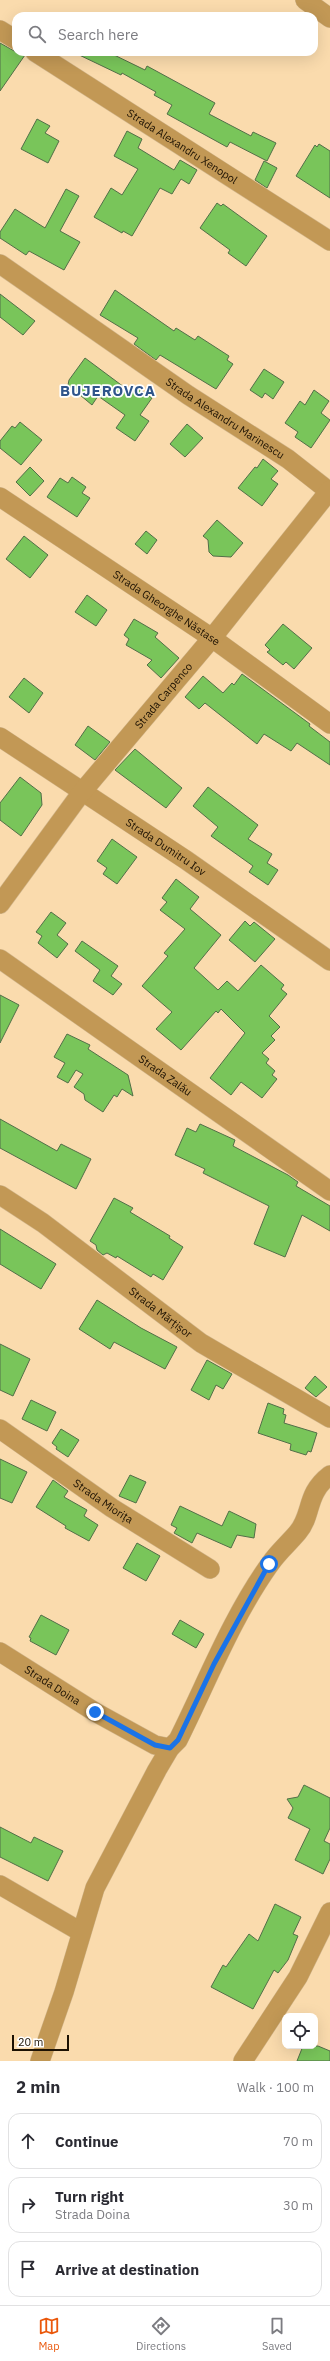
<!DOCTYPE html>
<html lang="en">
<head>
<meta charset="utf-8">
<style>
	body { margin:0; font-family:"IBM Plex Sans",sans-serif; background:#f2f2f3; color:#2b2b33 }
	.controls { position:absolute; right:12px; bottom:12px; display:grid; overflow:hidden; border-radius:8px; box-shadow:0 4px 16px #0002 }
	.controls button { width:36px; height:36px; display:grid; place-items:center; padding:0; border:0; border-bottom:1px solid #e1e1e2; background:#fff; color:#2b2b33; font:20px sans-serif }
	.scale { position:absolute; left:12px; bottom:10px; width:57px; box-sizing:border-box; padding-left:4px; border:2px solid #1c1102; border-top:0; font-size:11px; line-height:14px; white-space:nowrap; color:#1c1102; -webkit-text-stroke:3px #fff; paint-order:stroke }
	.stop { position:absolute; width:12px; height:12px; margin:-9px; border:3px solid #1a73e8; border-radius:50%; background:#fff }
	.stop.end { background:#1a73e8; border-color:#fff; box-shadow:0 1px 4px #0008 }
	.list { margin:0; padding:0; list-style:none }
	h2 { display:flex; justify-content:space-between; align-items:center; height:52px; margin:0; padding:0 16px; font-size:17px }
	h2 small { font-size:13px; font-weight:400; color:#7c7c81 }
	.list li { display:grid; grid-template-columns:26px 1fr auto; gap:12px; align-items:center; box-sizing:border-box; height:56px; margin:0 8px 8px; padding:0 8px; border:1px solid #e1e1e2; border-radius:12px }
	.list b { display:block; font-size:15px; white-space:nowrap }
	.list p { margin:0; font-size:13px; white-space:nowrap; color:#7c7c81 }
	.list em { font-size:13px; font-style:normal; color:#7c7c81 }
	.icon { flex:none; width:22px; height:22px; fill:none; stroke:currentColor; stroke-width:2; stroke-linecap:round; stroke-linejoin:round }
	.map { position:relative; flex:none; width:330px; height:2061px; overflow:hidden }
	.search { position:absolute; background:#fff; box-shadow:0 4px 16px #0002; left:12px; right:12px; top:12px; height:44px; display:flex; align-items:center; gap:10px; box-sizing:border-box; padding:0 14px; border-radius:12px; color:#7c7c81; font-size:15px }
	.sheet { height:244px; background:#fff }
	nav { display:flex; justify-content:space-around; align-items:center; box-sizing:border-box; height:56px; border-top:1px solid #e1e1e2; background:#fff; font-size:11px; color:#7c7c81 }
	nav a { display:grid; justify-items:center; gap:2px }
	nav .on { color:#ea580c }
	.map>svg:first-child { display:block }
	.building { fill:#79c55a; stroke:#526f48 }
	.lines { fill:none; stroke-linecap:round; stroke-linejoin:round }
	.minor-casing { stroke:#d2b78e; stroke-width:20 }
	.minor { stroke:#c29855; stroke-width:19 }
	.route { stroke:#1a73e8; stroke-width:5 }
	.labels { text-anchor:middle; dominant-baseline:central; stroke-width:3.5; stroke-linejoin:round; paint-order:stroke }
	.street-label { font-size:11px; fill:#1c1102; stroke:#fff }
	.district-label { font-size:15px; font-weight:bold; letter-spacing:1px; fill:#2f558b; stroke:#fff }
</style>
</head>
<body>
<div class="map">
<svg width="330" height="2061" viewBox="0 0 330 2061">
	<rect width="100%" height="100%" fill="#fadbad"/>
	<g class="building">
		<path d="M0 43 16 52H23L25 55 0 91Z"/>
		<path d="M73 52H108L145 70 147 66 215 103 209 114 251 136 253 132 276 143 267 161 230 142 227 147 167 114 172 105 154 95 156 92 122 73 121 75Z"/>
		<path d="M37 119 50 126 45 133 59 141 48 163 21 149Z"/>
		<path d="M127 131 142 139 138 148 174 170 180 160 197 170 189 184 181 179 172 194 160 188 132 236 123 231 122 233 94 217 111 188 122 195 138 169 114 156Z"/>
		<path d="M319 144 330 151V198L296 176 315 145 317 147Z"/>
		<path d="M264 161 277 168 267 188 255 180Z"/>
		<path d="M66 189 79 196 60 231 80 242 64 270 29 251 26 255 0 238V232L15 209 45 228Z"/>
		<path d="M217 203 221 206 223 204 267 236 246 266 228 253 230 250 200 228Z"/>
		<path d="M115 290 174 331 176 328 195 340 198 336 229 356 227 360 233 364 216 389 160 355 156 360 134 344 138 338 100 315Z"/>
		<path d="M0 294 35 321 23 335 0 317Z"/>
		<path d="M85 358 132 393 136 387 152 398 140 415 149 421 135 441 116 428 125 415 98 396 92 405 68 385 69 380Z"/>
		<path d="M264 369 284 382 273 399 265 393 262 398 250 390Z"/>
		<path d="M314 390 329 401 321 413 330 420 311 448 295 437 298 432 285 423 300 401 305 405Z"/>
		<path d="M20 422 42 440 21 465 0 448V441L12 426 15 428Z"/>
		<path d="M187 424 203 438 185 457 170 444Z"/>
		<path d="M263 459 278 471 271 479 278 484 262 506 238 488 255 467 257 468Z"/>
		<path d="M30 467 44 481 30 496 16 482Z"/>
		<path d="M72 477 86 487 82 493 90 498 77 517 47 497 60 478 68 483Z"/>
		<path d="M217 520 243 543 231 557 213 556 209 552 208 540 203 536Z"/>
		<path d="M146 531 157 540 147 554 135 544Z"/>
		<path d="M24 536 48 555 30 578 6 559Z"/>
		<path d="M87 595 107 610 96 626 75 612Z"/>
		<path d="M134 619 158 633 155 637 179 658 161 678 147 665 152 660 126 645 129 639 124 635Z"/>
		<path d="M283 624 312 648 294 669 286 662 283 665 267 652 270 650 265 645Z"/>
		<path d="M242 674 310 724 309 726 330 742V765L297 743 291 751 264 734 257 744 205 703 199 709 185 697 203 676 223 693 232 683 234 685Z"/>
		<path d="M24 678 43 693 29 713 9 697Z"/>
		<path d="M88 726 110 742 95 760 75 745Z"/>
		<path d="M135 749 182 788 166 808 115 770Z"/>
		<path d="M20 777 41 793 42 805 21 836 0 820V803Z"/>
		<path d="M208 787 258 825 248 839 272 854 267 863 278 870 268 885 249 872 253 866 211 836 218 827 193 806Z"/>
		<path d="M112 839 137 857 117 884 103 874 107 868 97 861Z"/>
		<path d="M176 879 199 897 190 909 221 935 194 968 218 990 227 981 238 991 261 965 284 985 281 989 287 994 269 1016 280 1027 271 1036 275 1040 262 1053 269 1059 266 1063 275 1071 272 1075 277 1079 262 1098 241 1082 231 1095 210 1078 245 1033 221 1009 218 1013 216 1011 181 1050 156 1029 172 1012 142 986 168 956 164 953 185 929 160 910 167 902 162 898Z"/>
		<path d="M51 912 66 923 57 935 68 944 57 958 38 943 42 936 36 932Z"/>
		<path d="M245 921 250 926 254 922 275 939 255 962 229 940Z"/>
		<path d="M82 941 118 966 111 976 122 984 113 995 93 981 100 970 75 951Z"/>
		<path d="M0 995 19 1005 0 1043Z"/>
		<path d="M67 1034 90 1045 88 1049 128 1075 133 1096 122 1089 117 1097 114 1095 103 1112 85 1100 84 1094 74 1087 83 1074 76 1070 68 1083 57 1077 65 1063 54 1057Z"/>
		<path d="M0 1119 57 1151 61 1144 91 1159 76 1189 0 1148Z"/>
		<path d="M200 1124 235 1140 233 1146 288 1175 298 1182 296 1186 330 1206V1231L302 1215 285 1257 254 1244 269 1206 203 1173 205 1169 175 1155 187 1128 196 1132Z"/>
		<path d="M114 1198 133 1208 130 1212 170 1236 169 1238 183 1247 163 1280 153 1274 151 1277 117 1256 116 1258 107 1253 103 1255 97 1250 96 1245 90 1241Z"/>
		<path d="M0 1229 56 1264 41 1289 0 1264Z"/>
		<path d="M97 1300 141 1328 177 1347 165 1369 114 1342 110 1349 79 1329Z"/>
		<path d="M0 1344 30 1359 13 1396 0 1390Z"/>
		<path d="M207 1360 232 1374 223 1389 216 1385 209 1400 191 1390Z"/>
		<path d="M315 1376 327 1387 316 1397 305 1388Z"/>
		<path d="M31 1400 56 1412 47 1431 22 1419Z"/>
		<path d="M268 1403 284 1409 283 1414 286 1415 284 1423 317 1433 311 1452 308 1451 306 1455 290 1450 291 1444 258 1433Z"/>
		<path d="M61 1429 79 1440 68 1457 56 1449 57 1447 52 1443Z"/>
		<path d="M0 1459 27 1472 12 1503 0 1498Z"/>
		<path d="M130 1475 146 1482 136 1503 119 1496Z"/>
		<path d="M53 1480 68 1491 64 1497 87 1510 84 1516 98 1525 89 1541 65 1528 66 1526 36 1507Z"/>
		<path d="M180 1506 222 1526 229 1511 256 1524 254 1538 237 1535 231 1548 197 1533 192 1543 174 1533 177 1528 171 1525Z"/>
		<path d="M137 1543 160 1556 146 1581 123 1568Z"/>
		<path d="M41 1615 69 1630 56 1655 30 1641 31 1638 29 1637Z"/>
		<path d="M180 1620 204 1634 196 1648 172 1634Z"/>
		<path d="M304 1785 330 1798V1828L324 1841 330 1844V1859L323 1874 295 1860 310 1829 288 1818 293 1808 287 1799 298 1797Z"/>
		<path d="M0 1827 31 1843 34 1837 63 1851 48 1881 0 1857Z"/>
		<path d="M275 1904 301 1917 293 1934 298 1936 288 1960 278 1973 274 1970 253 2009 211 1987 223 1965 226 1967 249 1934 258 1941Z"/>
		<path d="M303 2046H318L330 2051V2061H297Z"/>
	</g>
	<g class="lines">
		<defs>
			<g id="minor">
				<path d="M305 0 330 18"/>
				<path d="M0 30 16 40"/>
				<path id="s1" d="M35 52 330 241"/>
				<path id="s2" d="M0 264 188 395 288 459 330 492"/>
				<path id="s3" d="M0 497 212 638 330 724"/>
				<path id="s4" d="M0 737 186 860 330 961"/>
				<path id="s5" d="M0 904 82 792 212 638 330 490"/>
				<path id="s6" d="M0 959 330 1191"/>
				<path id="s7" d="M0 1195 43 1223 201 1343 330 1418"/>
				<path id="s8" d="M0 1429 112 1508 210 1569"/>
				<path id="s9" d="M0 1652 95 1712 155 1745 170 1748"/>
				<path d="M0 1885 81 1932"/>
				<path d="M40 2061 64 1992 95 1888 157 1770 170 1748 178 1740C207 1682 232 1617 270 1564 278 1552 289 1543 298 1532 313 1514 305 1494 330 1475"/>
				<path d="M243 2061 298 1977 330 1912"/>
			</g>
		</defs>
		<use href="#minor" class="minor-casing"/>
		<use href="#minor" class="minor"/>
	</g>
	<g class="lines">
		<path class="route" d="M95 1712 155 1745 170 1748 178 1740 214 1664 269 1564"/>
	</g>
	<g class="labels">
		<g class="street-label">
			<text stroke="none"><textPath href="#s1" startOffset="175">Strada Alexandru Xenopol</textPath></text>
			<text stroke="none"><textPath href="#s2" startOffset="273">Strada Alexandru Marinescu</textPath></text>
			<text stroke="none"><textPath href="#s3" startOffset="200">Strada Gheorghe Năstase</textPath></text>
			<text stroke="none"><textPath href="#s5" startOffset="265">Strada Carpenco</textPath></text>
			<text stroke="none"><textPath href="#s4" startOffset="199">Strada Dumitru Iov</textPath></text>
			<text stroke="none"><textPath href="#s6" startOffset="202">Strada Zalău</textPath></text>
			<text stroke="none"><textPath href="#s7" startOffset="199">Strada Mărțișor</textPath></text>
			<text stroke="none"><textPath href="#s8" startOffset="126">Strada Miorița</textPath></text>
			<text stroke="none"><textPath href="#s9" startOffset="62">Strada Doina</textPath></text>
		</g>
		<g class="district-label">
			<text x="108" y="390">BUJEROVCA</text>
		</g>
	</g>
</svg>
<div class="controls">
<button><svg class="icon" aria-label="locate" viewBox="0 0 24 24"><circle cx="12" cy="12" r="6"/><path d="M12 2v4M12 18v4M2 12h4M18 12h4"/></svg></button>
</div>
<div class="scale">20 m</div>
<div class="stop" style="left:269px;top:1564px"></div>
<div class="stop end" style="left:95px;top:1712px"></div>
<div class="search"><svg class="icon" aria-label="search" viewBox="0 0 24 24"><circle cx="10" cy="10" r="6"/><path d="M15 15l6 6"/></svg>Search here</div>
</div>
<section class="sheet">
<h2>2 min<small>Walk · 100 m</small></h2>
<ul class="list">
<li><svg class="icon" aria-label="ahead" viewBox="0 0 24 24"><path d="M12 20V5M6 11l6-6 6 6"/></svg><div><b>Continue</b></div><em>70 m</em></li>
<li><svg class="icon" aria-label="right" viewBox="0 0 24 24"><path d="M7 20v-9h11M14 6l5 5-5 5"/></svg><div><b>Turn right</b><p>Strada Doina</p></div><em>30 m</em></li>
<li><svg class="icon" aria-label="arrive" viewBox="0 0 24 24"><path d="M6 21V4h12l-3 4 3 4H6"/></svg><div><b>Arrive at destination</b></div></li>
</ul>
</section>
<nav>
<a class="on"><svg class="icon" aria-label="map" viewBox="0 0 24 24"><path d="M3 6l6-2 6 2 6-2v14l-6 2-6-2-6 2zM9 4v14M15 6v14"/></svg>Map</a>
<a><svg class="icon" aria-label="directions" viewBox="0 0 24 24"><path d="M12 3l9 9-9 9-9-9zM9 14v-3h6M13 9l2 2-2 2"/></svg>Directions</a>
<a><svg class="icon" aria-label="saved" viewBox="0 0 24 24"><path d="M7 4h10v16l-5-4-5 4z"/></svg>Saved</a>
</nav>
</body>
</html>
